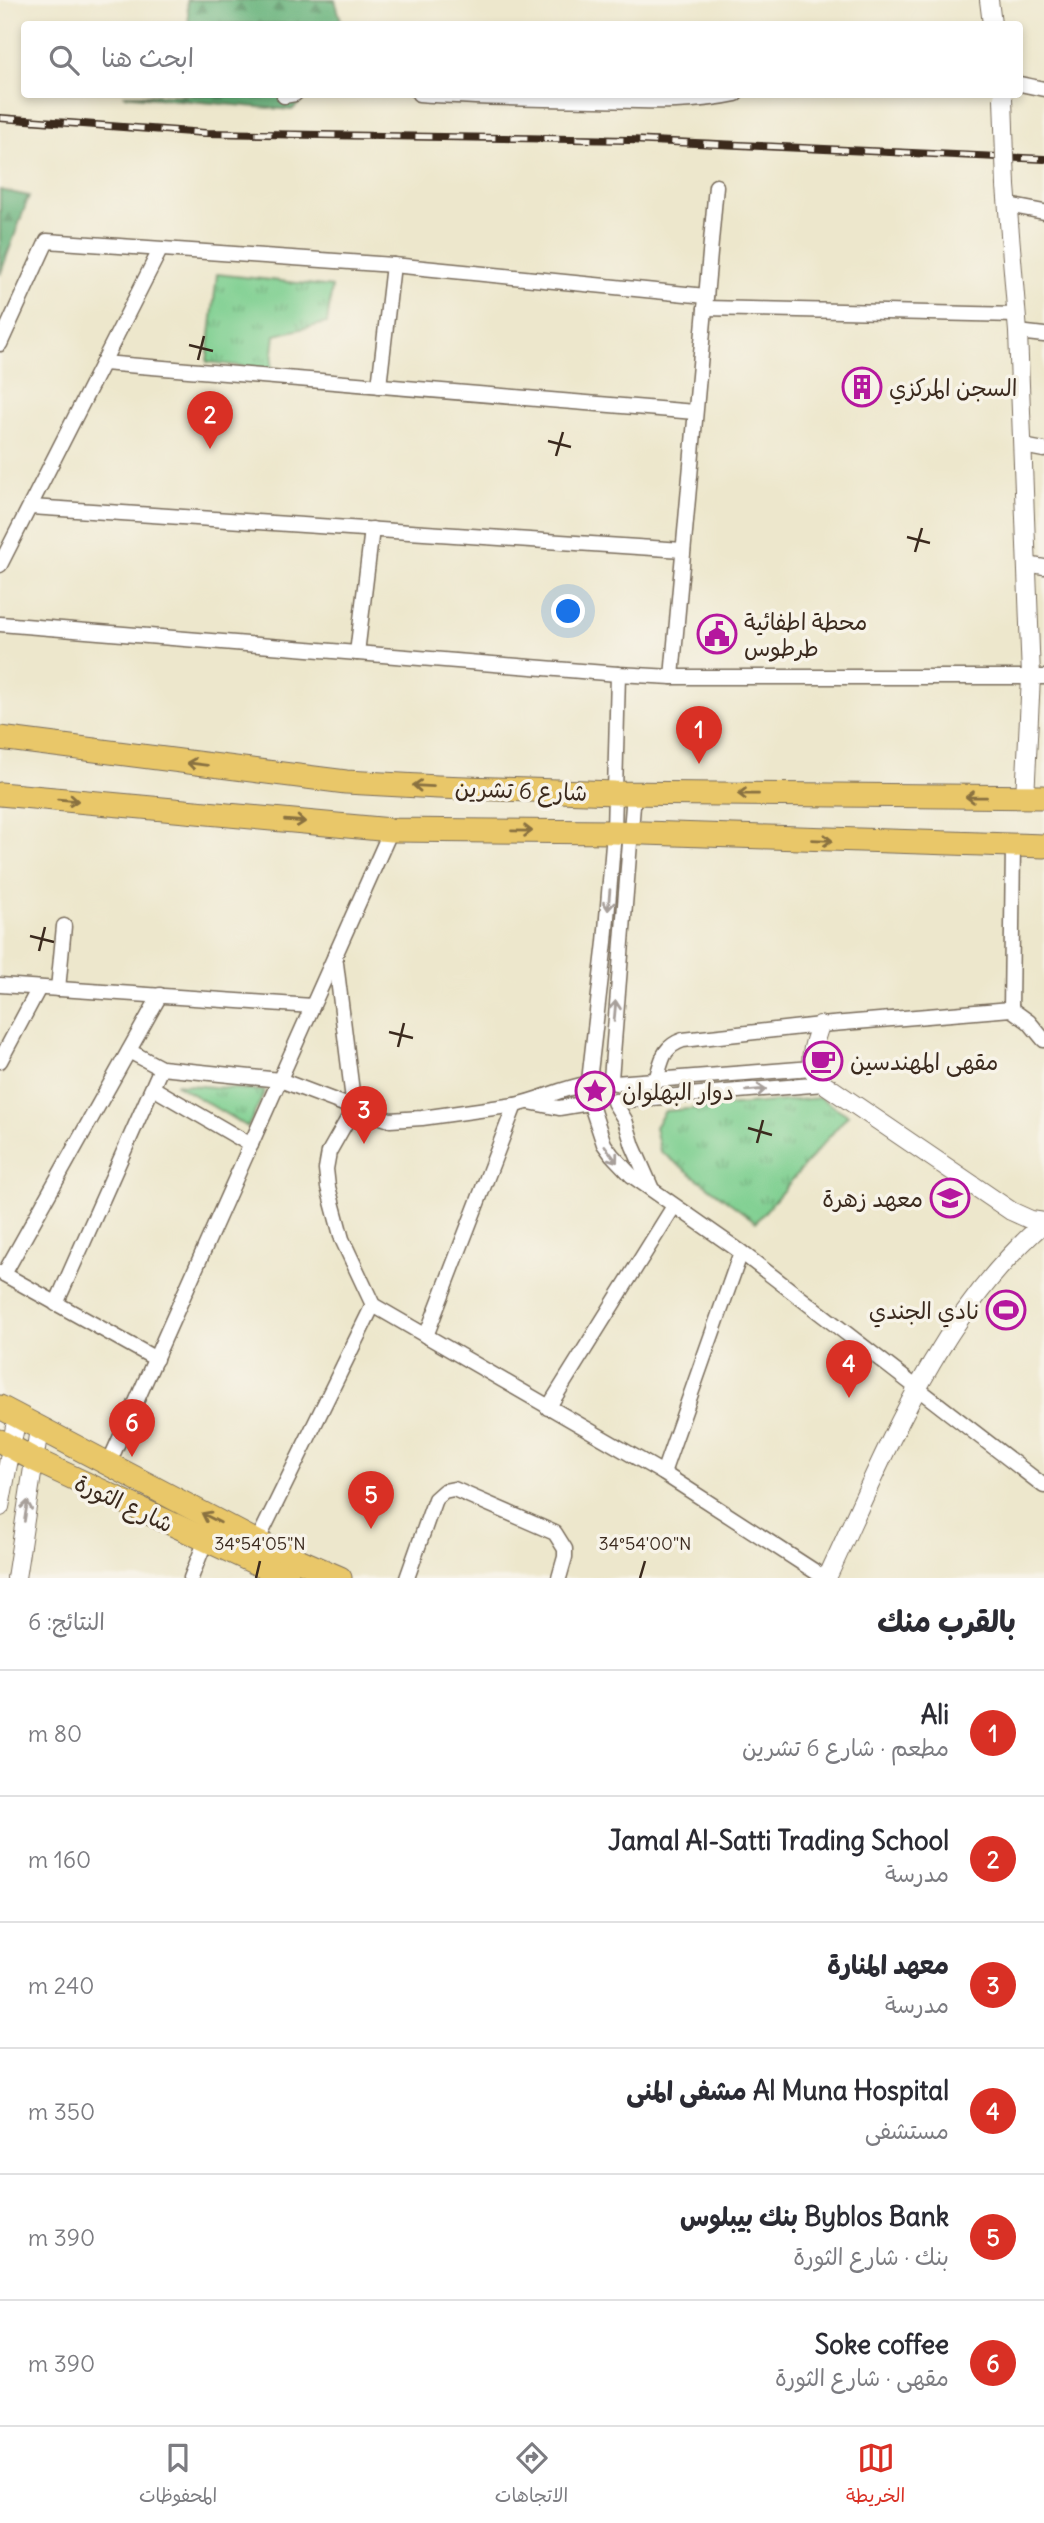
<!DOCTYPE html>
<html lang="ar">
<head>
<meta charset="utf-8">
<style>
	body { margin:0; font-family:Delius,"Playpen Sans Arabic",sans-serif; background:#f7f7f7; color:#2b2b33; direction:rtl }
	.you { position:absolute; left:569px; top:612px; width:24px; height:24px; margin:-18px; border:5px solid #fff; border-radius:50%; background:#1a73e8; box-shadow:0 0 0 10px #1a73e833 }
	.badge { display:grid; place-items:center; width:46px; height:46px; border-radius:50%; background:#d93025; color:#fff; font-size:23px; font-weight:700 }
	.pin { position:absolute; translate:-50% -58px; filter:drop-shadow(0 2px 4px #0008) }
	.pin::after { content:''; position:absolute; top:37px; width:24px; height:21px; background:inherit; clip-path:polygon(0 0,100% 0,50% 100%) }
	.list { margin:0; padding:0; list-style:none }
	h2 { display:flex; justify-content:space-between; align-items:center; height:91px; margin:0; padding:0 28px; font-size:30px }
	h2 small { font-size:23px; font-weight:400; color:#7c7c81 }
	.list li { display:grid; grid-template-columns:46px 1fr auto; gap:21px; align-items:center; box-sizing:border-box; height:126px; padding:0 28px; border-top:2px solid #e1e1e2 }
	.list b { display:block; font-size:26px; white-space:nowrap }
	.list p { margin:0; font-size:23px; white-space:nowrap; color:#7c7c81 }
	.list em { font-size:23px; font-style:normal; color:#7c7c81 }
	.icon { flex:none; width:38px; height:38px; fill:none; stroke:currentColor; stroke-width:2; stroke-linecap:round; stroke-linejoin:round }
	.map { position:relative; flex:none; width:1044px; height:1578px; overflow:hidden; direction:ltr }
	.search { position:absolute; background:#fff; box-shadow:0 4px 10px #0003; left:21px; right:21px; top:21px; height:77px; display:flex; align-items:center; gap:18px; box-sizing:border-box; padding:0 24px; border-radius:7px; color:#7c7c81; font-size:26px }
	.sheet { height:847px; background:#fff }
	nav { display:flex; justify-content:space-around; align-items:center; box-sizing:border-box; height:98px; border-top:2px solid #e1e1e2; background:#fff; font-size:19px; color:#7c7c81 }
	nav a { display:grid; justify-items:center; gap:4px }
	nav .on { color:#d93025 }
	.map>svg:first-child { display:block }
	.forest { fill:url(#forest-firs); stroke:#506e4c; stroke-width:2 }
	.park { fill:url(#park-tufts); stroke:#5c7c57; stroke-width:2 }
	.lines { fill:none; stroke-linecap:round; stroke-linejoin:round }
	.minor-casing { stroke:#796c5b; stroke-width:17 }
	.tertiary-casing { stroke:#796c5b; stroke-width:20 }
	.primary-casing { stroke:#796c5b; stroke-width:25 }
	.minor { stroke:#fff; stroke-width:14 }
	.tertiary { stroke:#fff; stroke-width:18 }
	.primary { stroke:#e9c769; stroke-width:23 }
	.rail-casing { stroke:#3b2a1e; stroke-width:8 }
	.rail { stroke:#f7f3e8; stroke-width:5; stroke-dasharray:16; stroke-linecap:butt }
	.tertiary-bridge-casing { stroke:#796c5b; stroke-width:20; stroke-linecap:butt }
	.tertiary-bridge { stroke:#fff; stroke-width:18 }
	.oneway { stroke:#897140 }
	.oneway2 { stroke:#a79f9a }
	.ticks { fill:none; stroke:#3b2a1e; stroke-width:2.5 }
	.labels { text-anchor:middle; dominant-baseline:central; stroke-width:7; stroke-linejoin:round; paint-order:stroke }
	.poi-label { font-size:23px; fill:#3b2a1e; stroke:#f7f3e8; text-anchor:start }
	.street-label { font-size:23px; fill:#3b2a1e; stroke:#f7f3e8 }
	.ticks-label { font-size:18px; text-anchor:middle; fill:#3b2a1e; stroke:#f7f3e8; stroke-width:7; stroke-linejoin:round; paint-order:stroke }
</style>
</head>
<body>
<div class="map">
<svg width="1044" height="1578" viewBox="0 0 1044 1578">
	<defs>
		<pattern id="forest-firs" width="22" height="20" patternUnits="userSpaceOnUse" patternTransform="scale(1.75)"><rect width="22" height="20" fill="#66b27a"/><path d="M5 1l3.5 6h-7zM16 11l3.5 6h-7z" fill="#559163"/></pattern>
		<pattern id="park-tufts" width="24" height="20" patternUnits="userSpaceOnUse" patternTransform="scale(1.75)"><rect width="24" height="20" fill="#7ecf90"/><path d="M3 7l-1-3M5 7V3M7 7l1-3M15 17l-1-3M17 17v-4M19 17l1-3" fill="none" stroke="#68a875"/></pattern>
	</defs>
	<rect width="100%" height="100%" fill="#f7f3e8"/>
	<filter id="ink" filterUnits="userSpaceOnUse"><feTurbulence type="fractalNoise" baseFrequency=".0143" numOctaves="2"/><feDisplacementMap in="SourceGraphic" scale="14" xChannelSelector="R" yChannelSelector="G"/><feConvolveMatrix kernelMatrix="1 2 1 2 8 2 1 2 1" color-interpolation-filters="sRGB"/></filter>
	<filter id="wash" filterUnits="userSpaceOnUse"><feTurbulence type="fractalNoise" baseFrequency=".00686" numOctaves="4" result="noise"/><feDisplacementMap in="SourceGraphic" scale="28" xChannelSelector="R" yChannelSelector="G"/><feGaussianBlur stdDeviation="1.57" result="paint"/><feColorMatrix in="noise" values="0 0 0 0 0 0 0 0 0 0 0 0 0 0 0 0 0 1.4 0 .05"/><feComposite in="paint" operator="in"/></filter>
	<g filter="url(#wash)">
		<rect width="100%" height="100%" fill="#ede7cc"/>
		<g class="forest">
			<path d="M187 0H335L342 24H189Z"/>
			<path d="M123 95H308L292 110Z"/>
			<path d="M0 190 29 196 0 275Z"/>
		</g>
		<g class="park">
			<path d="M217 274 332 287 327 323 275 335 271 370 207 362Z"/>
			<path d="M175 1084 265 1091 248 1127Z"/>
			<path d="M820 1098 848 1115 756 1222 660 1151 655 1127 665 1111Z"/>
		</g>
	</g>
	<g filter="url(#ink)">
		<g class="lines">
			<defs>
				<g id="minor">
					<path d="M1020 84 1044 89"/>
					<path d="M419 94C478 98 537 99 597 100 643 101 690 104 736 94"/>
					<path d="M284 96 295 94"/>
					<path d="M1008 205 1044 212"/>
					<path d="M705 308 1017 315"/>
					<path d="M1018 332 1044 335"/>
					<path d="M0 344 47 241 393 265 706 296"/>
					<path d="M103 363 695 412"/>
					<path d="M379 386 393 265"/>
					<path d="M1023 446 1044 450"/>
					<path d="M31 507 683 550"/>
					<path d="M1027 564 1044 567"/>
					<path d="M0 565 160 250"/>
					<path d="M0 624 618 674 672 677H1044"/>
					<path d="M357 653 372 529"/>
					<path d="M672 677 716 186"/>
					<path d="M335 955 354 1108 390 1120 422 1118 515 1105C540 1100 562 1088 587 1084"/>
					<path d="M0 985 312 1006"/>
					<path d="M58 989 64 926"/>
					<path d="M1011 1009 1013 846"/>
					<path d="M129 1051 161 1068 280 1080 354 1108 329 1152 326 1169 328 1187 342 1239 373 1305 663 1473 825 1578"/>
					<path d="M0 1061 39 988"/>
					<path d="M611 1079 634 793"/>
					<path d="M656 1080C662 1061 662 1047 683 1040L820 1025 1011 1009 1029 1022 1044 1040"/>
					<path d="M589 1081 605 942 614 832 618 674"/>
					<path d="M615 1083 812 1068"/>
					<path d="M153 1088 251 1145"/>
					<path d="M615 1101 824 1084"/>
					<path d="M529 1102 559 1108 589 1103"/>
					<path d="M614 1102 625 1120 633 1146 651 1187"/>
					<path d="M591 1105 604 1144 612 1155 631 1175 741 1252 1044 1486"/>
					<path d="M0 1272 156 1359"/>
					<path d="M4 1274 160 995"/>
					<path d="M56 1304 161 1068"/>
					<path d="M426 1336 515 1105"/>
					<path d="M548 1408 674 1206"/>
					<path d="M108 1465 391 830"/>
					<path d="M663 1473 741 1252"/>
					<path d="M257 1542 373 1305"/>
					<path d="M191 1578 205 1542"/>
					<path d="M407 1578 435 1499 444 1491 454 1489 555 1533 565 1549V1557L559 1578"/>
				</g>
				<g id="tertiary">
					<path d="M989 0 992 24"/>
					<path d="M1006 186 1018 332 1031 677 1025 798"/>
					<path d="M820 1025C814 1045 804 1064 820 1081L1011 1211 1031 1220 1044 1222"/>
					<path d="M0 1507 17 1416"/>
					<path d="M16 1578 39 1429"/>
					<path d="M827 1578C885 1454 937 1316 1044 1223"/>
				</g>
				<g id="primary">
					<path d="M0 738 346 782 438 787 615 793 1044 797"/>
					<path d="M0 794 391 830 614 832 1044 846"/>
					<path d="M0 1407 257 1542 340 1578"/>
					<path d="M0 1441 35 1460 288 1578"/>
				</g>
			</defs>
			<use href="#minor" class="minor-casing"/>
			<use href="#tertiary" class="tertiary-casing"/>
			<use href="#primary" class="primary-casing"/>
			<use href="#minor" class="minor"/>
			<use href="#tertiary" class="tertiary"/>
			<use href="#primary" class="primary"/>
			<defs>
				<path id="rail" d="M0 118 205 133 629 140 1044 159"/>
			</defs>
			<use href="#rail" class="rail-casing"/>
			<use href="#rail" class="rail"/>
			<defs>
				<path id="tertiary-bridge" d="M1003 98 1006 186"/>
			</defs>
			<use href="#tertiary-bridge" class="tertiary-bridge-casing"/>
			<use href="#tertiary-bridge" class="tertiary-bridge"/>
		</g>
		<defs><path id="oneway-shaft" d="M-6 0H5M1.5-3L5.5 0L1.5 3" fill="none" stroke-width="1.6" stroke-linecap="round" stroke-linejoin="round" transform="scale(1.75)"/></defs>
		<g class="oneway">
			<use href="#oneway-shaft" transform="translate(197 764) rotate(-173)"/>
			<use href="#oneway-shaft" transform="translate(423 786) rotate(-177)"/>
			<use href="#oneway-shaft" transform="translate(748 794) rotate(-179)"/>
			<use href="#oneway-shaft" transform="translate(976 797) rotate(-179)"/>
			<use href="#oneway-shaft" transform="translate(68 800) rotate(5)"/>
			<use href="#oneway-shaft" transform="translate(295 821) rotate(5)"/>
			<use href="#oneway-shaft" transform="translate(522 831) rotate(1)"/>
			<use href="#oneway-shaft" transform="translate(822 840) rotate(2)"/>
			<use href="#oneway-shaft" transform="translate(211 1518) rotate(-153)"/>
		</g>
		<g class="oneway2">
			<use href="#oneway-shaft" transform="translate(609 900) rotate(95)"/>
			<use href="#oneway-shaft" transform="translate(615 1011) rotate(-85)"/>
			<use href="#oneway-shaft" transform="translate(756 1090) rotate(-5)"/>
			<use href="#oneway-shaft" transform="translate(611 1154) rotate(54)"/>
			<use href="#oneway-shaft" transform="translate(26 1511) rotate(-81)"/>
		</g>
	</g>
	<path class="ticks" d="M189 345 213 351M198 360 204 336M548 441 571 447M556 456 563 432M907 537 930 543M915 552 922 528M30 936 54 942M39 951 45 927M389 1032 413 1038M398 1047 404 1023M748 1128 772 1135M757 1143 763 1120M256 1578 260 1561M640 1578 645 1561"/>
	<defs>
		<symbol id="building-ring" viewBox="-11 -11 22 22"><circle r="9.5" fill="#f7f3e8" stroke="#b5179e" stroke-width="1.5"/><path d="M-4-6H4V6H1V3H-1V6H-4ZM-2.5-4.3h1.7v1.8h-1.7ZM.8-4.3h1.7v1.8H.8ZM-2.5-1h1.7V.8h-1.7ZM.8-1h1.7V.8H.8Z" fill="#b5179e"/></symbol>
		<symbol id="civic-ring" viewBox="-11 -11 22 22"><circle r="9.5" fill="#f7f3e8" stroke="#b5179e" stroke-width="1.5"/><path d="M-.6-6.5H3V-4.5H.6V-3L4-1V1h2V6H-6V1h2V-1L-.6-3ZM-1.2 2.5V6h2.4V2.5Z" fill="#b5179e"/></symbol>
		<symbol id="cafe-ring" viewBox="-11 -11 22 22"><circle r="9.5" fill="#f7f3e8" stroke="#b5179e" stroke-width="1.5"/><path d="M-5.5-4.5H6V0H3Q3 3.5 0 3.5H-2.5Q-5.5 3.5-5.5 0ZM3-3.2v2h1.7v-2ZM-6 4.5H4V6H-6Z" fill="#b5179e"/></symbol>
		<symbol id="sight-ring" viewBox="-11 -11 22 22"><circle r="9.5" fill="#f7f3e8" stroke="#b5179e" stroke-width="1.5"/><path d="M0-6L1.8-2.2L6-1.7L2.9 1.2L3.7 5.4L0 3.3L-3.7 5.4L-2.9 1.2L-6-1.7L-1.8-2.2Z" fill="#b5179e"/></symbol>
		<symbol id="school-ring" viewBox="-11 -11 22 22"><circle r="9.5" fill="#f7f3e8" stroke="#b5179e" stroke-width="1.5"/><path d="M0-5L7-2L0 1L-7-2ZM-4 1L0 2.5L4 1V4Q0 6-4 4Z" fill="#b5179e"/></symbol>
		<symbol id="stadium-ring" viewBox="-11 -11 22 22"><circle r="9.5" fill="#f7f3e8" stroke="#b5179e" stroke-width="1.5"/><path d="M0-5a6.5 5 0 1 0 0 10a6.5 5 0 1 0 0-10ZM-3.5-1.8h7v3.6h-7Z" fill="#b5179e"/></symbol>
	</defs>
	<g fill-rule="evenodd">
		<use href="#building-ring" x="840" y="365" width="44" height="44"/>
		<use href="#civic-ring" x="695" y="612" width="44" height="44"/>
		<use href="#cafe-ring" x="801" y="1039" width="44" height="44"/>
		<use href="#sight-ring" x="573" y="1069" width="44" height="44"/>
		<use href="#school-ring" x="928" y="1176" width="44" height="44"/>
		<use href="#stadium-ring" x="984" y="1288" width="44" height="44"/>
	</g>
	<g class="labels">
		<g class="poi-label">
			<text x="889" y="387">السجن المركزي</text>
			<text x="744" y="621">محطة اطفائية<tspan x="744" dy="26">طرطوس</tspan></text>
			<text x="850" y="1061">مقهى المهندسين</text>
			<text x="622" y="1091">دوار البهلوان</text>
			<text x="923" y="1198" text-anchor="end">معهد زهرة</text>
			<text x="979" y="1310" text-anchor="end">نادي الجندي</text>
		</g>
		<g class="street-label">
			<text transform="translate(521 790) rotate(2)">شارع 6 تشرين</text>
			<text transform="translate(124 1503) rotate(25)">شارع الثورة</text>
		</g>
	</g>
	<g class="ticks-label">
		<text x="260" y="1550">34°54'05"N</text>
		<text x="645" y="1550">34°54'00"N</text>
	</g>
</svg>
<div class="you"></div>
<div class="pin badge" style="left:699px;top:764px">1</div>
<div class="pin badge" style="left:210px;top:449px">2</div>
<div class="pin badge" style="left:364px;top:1144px">3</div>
<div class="pin badge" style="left:849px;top:1398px">4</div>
<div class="pin badge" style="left:371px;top:1529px">5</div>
<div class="pin badge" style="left:132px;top:1457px">6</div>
<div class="search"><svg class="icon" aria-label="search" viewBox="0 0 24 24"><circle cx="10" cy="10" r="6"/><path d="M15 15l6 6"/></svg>ابحث هنا</div>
</div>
<section class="sheet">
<h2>بالقرب منك<small>النتائج: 6</small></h2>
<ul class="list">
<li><span class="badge">1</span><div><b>Ali</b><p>مطعم · شارع 6 تشرين</p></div><em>80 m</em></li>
<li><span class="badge">2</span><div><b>Jamal Al-Satti Trading School</b><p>مدرسة</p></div><em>160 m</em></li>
<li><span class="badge">3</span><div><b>معهد المنارة</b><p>مدرسة</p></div><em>240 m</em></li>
<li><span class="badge">4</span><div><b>Al Muna Hospital مشفى المنى</b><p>مستشفى</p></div><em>350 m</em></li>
<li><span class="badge">5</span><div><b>Byblos Bank بنك بيبلوس</b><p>بنك · شارع الثورة</p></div><em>390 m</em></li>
<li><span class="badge">6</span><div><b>Soke coffee</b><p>مقهى · شارع الثورة</p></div><em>390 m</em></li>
</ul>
</section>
<nav>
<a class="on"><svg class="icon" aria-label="map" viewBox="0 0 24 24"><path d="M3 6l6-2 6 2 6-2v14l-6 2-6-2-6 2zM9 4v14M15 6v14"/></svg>الخريطة</a>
<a><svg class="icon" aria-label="directions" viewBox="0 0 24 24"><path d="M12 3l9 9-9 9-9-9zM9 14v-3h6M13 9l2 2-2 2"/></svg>الاتجاهات</a>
<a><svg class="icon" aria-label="saved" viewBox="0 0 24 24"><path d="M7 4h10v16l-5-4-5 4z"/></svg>المحفوظات</a>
</nav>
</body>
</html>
